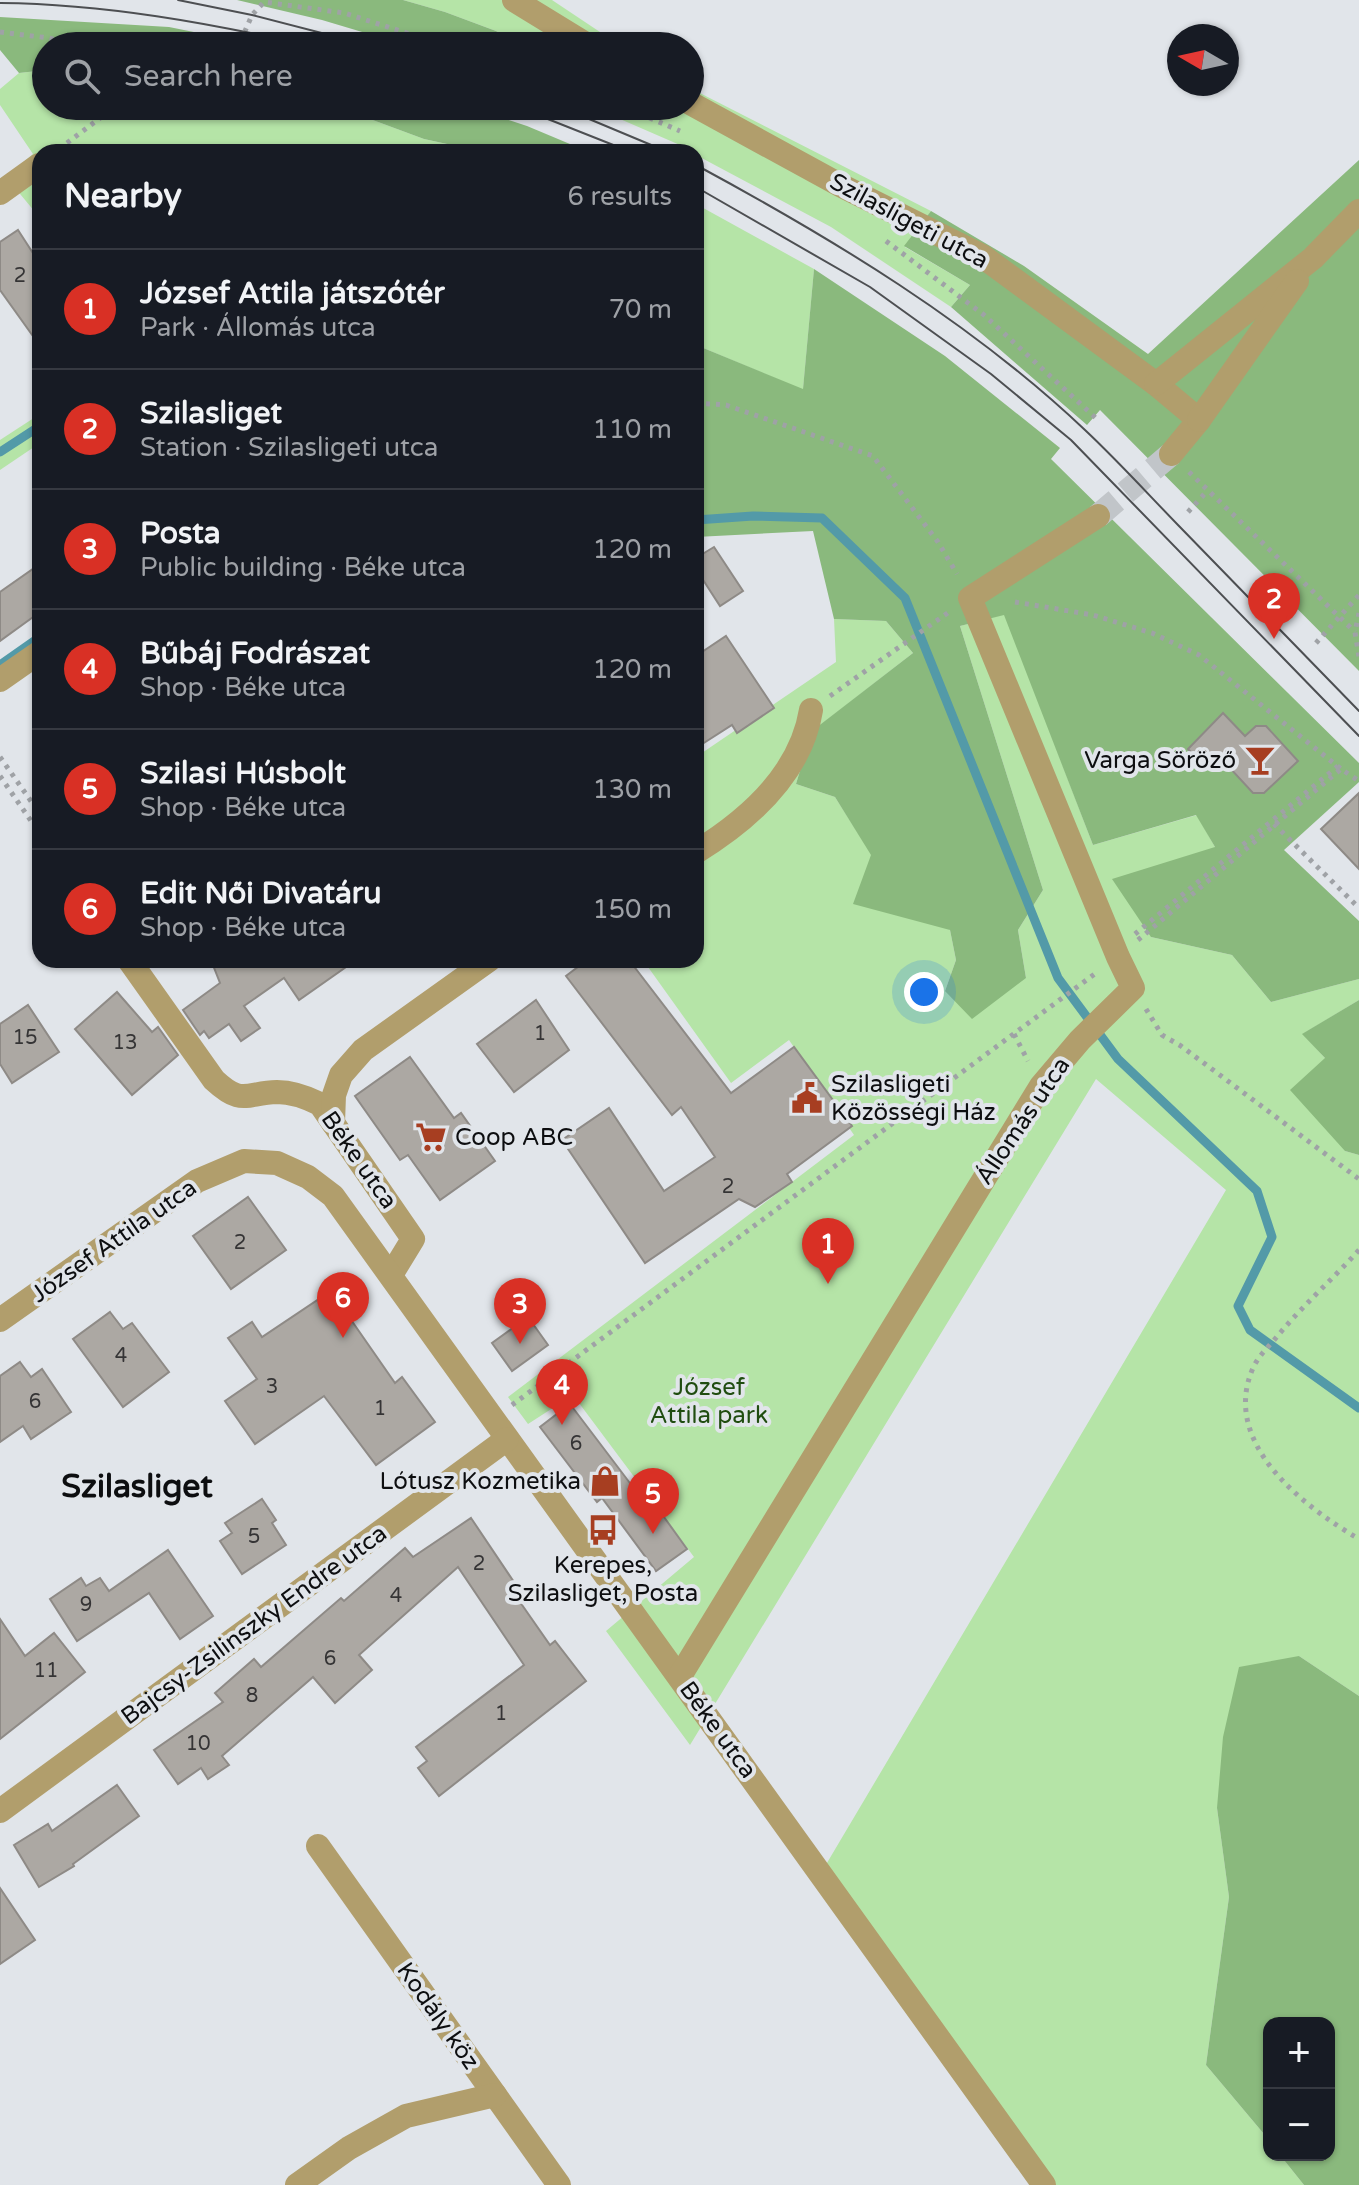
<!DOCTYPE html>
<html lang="en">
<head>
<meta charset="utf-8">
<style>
	body { margin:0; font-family:"Varela Round",sans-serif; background:#242831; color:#f1f3f6 }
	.controls { position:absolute; right:24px; bottom:24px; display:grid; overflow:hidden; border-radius:16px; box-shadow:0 2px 6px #0004 }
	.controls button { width:72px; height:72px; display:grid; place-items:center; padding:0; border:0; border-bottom:2px solid #363941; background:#171b24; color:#f1f3f6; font:40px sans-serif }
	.compass { position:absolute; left:1167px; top:24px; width:72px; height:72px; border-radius:50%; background:#171b24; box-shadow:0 2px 6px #0004; rotate:279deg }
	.you { position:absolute; left:924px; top:992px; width:28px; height:28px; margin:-20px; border:6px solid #fff; border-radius:50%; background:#1a73e8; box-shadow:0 0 0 12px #1a73e833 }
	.badge { display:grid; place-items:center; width:52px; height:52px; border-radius:50%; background:#d93025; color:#fff; font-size:26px; font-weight:700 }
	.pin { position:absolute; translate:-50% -66px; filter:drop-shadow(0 2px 4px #0008) }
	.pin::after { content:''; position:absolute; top:42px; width:28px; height:24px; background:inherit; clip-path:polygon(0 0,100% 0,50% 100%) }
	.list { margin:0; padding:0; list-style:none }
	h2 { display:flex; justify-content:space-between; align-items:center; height:104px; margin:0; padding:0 32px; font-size:34px }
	h2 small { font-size:26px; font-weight:400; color:#9ea1a6 }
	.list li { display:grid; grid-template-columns:52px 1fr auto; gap:24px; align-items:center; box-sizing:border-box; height:120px; padding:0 32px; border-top:2px solid #363941 }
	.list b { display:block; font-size:30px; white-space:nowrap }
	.list p { margin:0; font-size:26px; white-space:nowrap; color:#9ea1a6 }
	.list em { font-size:26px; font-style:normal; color:#9ea1a6 }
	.icon { flex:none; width:44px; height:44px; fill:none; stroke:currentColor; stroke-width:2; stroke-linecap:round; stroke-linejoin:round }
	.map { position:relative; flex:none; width:1359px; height:2185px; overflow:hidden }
	.search { position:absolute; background:#171b24; box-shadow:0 2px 6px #0004; left:32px; top:32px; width:672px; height:88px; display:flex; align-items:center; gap:20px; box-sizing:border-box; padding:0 28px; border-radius:44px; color:#9ea1a6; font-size:30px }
	.panel { position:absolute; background:#171b24; box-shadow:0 2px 6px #0004; left:32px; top:144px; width:672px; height:824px; border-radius:24px }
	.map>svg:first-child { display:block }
	.green { fill:#b5e4a7 }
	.forest { fill:#8ab97d }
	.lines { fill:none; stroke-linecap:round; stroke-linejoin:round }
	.stream { stroke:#539aa8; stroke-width:9 }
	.building { fill:#aca8a3; stroke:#8e8a86; stroke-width:2 }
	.minor-tunnel { stroke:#c1c5c9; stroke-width:24; stroke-dasharray:24 12; stroke-linecap:butt }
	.path { stroke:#9fa2a6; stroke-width:5; stroke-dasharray:4 6; stroke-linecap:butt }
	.minor { stroke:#b19e6c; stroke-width:24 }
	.tram { stroke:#4d4f52; stroke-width:2 }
	.labels { text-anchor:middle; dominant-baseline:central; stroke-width:8; stroke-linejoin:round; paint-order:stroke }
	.number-label { font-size:20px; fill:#353435 }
	.street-label { font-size:24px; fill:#0d0e10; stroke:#e1e5ea }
	.poi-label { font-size:24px; fill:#0d0e10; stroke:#e1e5ea; text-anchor:end }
	.park-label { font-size:24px; fill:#204d10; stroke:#e1e5ea }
	.district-label { font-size:32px; font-weight:bold; fill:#0d0e10; stroke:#e1e5ea }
</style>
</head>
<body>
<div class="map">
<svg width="1359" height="2185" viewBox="0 0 1359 2185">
	<rect width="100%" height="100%" fill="#e1e5ea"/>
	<g class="green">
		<path d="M403 0H552L621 46H524L496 31 445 12Z"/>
		<path d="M46 70V106H335L424 139 484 152H40V218L6 177 33 154 0 105V89L19 73Z"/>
		<path d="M690 88 931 211 905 247 970 285 951 307 831 227 696 155V152L597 109 600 106H690Z"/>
		<path d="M696 204 814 269 803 390 696 345Z"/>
		<path d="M40 414V443L0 470V440Z"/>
		<path d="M1005 614 1093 845 1197 815 1215 847 1151 937 1232 955 1271 1002 1359 979V1000L1303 1034 1325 1058 1345 1151 1359 1155V1696L1299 1656 1217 1808 1229 1897 1206 2065 1269 2140V2155H1280L1304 2185H1044L821 1873 1226 1190 1096 1079 690 1745 606 1631 694 1557 573 1395 528 1424 508 1397 854 1135 789 1040 731 1083 643 960H696V757L836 662 834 619 886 621 913 653 813 731 796 784 835 797 872 855 950 930 956 960 945 991 1026 978 1018 930 1043 890 960 626Z"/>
	</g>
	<g class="forest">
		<path d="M237 0H403L445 12 496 31 524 46H409L322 20Z"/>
		<path d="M0 17 169 27 264 46H46V70L19 73 0 50Z"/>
		<path d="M335 106H467L527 126 589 152H484L424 139Z"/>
		<path d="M1359 160V671L1100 410 1087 425 951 307 970 285 904 246 931 211 1024 266 1148 354Z"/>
		<path d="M814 269 945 356 1060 448 1051 459 1359 763V782L1284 850 1359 921V979L1271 1002 1232 955 1151 937 1112 879 1215 847 1196 815 1093 845 1004 615 960 626 1043 890 1018 930 1026 978 972 1019 945 991 956 960 950 930 853 904 871 855 835 797 796 784 812 731 913 653 886 621 834 619 813 531 696 537V345L803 389Z"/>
		<path d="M1359 1000V1155L1345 1151 1290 1090 1325 1058 1302 1034Z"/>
		<path d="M1299 1656 1359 1696V2185H1304L1280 2155H1329V2023H1269V2140L1206 2065 1229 1897 1217 1808 1223 1737 1239 1667Z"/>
	</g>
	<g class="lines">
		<g class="stream">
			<path d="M0 452 40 426"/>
			<path d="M696 520 753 516 822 518 905 598 1058 978 1118 1059 1257 1191 1272 1237 1238 1306 1250 1330 1359 1408"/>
			<path d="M0 665 40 637"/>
		</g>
	</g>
	<g class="building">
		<path d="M18 230 40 264V346L0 290V242Z"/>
		<path d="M714 547 743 591 720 606 696 569V558Z"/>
		<path d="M40 564V612L0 641V592Z"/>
		<path d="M726 636 774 708 737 733 732 725 696 748V656Z"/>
		<path d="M1223 713 1245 736 1256 726H1266L1298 761 1264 793H1253L1217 754 1204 766 1188 749Z"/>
		<path d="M1359 793V869L1321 829Z"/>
		<path d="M211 960H356L299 1000 284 978 244 1006 260 1028 241 1041 229 1024 209 1038 204 1031 200 1035 183 1010 220 983Z"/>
		<path d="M587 960H629L731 1093 794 1047 852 1126 787 1174 792 1182 755 1207 739 1199 645 1263 562 1140 609 1108 664 1191 715 1157 681 1107 672 1115 566 976Z"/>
		<path d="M117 992 152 1032 158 1027 178 1055 132 1095 75 1029Z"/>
		<path d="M536 1000 569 1050 514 1092 477 1044Z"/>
		<path d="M28 1005 59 1052 12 1083 0 1064V1024Z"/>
		<path d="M410 1057 454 1118 461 1113 495 1161 440 1200 408 1155 400 1160 355 1096Z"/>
		<path d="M248 1197 286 1250 231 1289 193 1236Z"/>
		<path d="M331 1291 395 1383 402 1377 435 1422 376 1465 324 1396 255 1444 225 1401 257 1379 228 1338 252 1322 262 1337Z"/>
		<path d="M110 1312 123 1329 132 1323 169 1372 123 1407 73 1339Z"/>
		<path d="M528 1317 548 1345 512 1371 492 1343Z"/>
		<path d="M20 1362 31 1377 42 1369 71 1412 31 1439 23 1426 0 1442V1376Z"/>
		<path d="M570 1404 645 1503 651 1499 687 1549 656 1571 602 1498 597 1502 540 1427Z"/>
		<path d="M262 1499 276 1520 272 1523 286 1545 242 1574 220 1541 232 1533 225 1523Z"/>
		<path d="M471 1518 518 1588 513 1592 550 1645 555 1641 586 1681 439 1796 418 1768 427 1761 416 1747 524 1665 458 1567 359 1655 372 1670 335 1703 313 1677 222 1756 229 1765 208 1779 201 1768 178 1784 154 1750 223 1702 215 1693 254 1659 261 1667 341 1598 344 1601 405 1548 413 1557Z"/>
		<path d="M168 1550 213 1616 180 1639 149 1593 77 1641 50 1599 81 1578 86 1586 100 1578 109 1591Z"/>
		<path d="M0 1619 25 1656 54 1633 85 1672 0 1739Z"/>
		<path d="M117 1785 139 1816 73 1864 74 1866 39 1887 14 1845 48 1824 52 1831Z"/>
		<path d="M0 1888 35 1940 0 1964Z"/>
	</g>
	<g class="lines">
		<path class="minor-tunnel" d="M1098 516 1171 454"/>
		<g class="path">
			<path d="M0 32 49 38 79 46"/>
			<path d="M218 46 245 31 252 15 264 2 344 13 448 46"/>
			<path d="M622 106 680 131"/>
			<path d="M59 149 116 106"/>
			<path d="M886 241 984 315 1099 421"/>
			<path d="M696 403 726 405 873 456 938 542 957 574"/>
			<path d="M1189 472 1355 632"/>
			<path d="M1188 512 1208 490"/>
			<path d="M1015 602 1093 615 1152 633 1199 655 1341 769"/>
			<path d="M1359 613 1355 632 1359 657"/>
			<path d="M1316 643 1359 595"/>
			<path d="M830 696 949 612"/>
			<path d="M0 757 40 814"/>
			<path d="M0 776 40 834"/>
			<path d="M1274 824 1359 908"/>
			<path d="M1135 934 1338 766"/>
			<path d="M1138 940 1341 769 1359 781"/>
			<path d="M1146 1009 1162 1035 1181 1046 1359 1179"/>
			<path d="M1014 1034 1028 1061"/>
			<path d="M1359 1250C1332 1280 1301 1307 1275 1339 1267 1348 1258 1357 1253 1368 1220 1443 1303 1506 1359 1539"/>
			<path d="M512 1405 1096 973"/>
		</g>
		<g class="minor">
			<path d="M514 0 589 46"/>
			<path d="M690 103 840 185 982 256 1156 384 1199 420 1171 454"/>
			<path d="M0 193 39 165"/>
			<path d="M1156 384 1313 258 1359 211"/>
			<path d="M1199 420 1297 281"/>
			<path d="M0 680 40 652"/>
			<path d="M696 852C748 820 801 773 811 710"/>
			<path d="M129 960 214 1080C242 1106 245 1093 277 1092 293 1092 306 1097 320 1104L413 1239 391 1275"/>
			<path d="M333 1123 334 1095 341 1075 363 1050 489 960"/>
			<path d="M0 1320 197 1181 244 1161 277 1163 308 1177 333 1196 1044 2185"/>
			<path d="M680 1676 1041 1086 1080 1040 1133 988 1118 957 970 598 1098 516"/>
			<path d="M0 1811 507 1439"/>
			<path d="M318 1846 559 2185"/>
			<path d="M297 2185 349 2148 406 2116 495 2095"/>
		</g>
		<g class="tram">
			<path d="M178 0 252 15 372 46"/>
			<path d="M0 3C105 4 209 23 311 46"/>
			<path d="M515 106 631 152"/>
			<path d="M558 106 668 152"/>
			<path d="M696 165C833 239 971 322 1085 430 1117 460 1147 493 1178 525 1238 587 1299 649 1359 711"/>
			<path d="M696 187 870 287 991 374 1071 440 1359 736"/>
		</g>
	</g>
	<defs>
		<symbol id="bar-bare" viewBox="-9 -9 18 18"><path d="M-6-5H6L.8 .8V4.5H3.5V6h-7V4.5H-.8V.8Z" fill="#a73e21" stroke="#e1e5ea" stroke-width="2.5" paint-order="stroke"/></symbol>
		<symbol id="civic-bare" viewBox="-9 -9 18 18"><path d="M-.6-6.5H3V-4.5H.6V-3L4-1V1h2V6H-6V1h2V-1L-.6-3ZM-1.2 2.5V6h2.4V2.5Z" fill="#a73e21" stroke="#e1e5ea" stroke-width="2.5" paint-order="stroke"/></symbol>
		<symbol id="supermarket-bare" viewBox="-9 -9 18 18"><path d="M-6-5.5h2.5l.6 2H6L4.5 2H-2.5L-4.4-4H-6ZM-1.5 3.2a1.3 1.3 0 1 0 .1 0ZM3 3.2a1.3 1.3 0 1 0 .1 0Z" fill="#a73e21" stroke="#e1e5ea" stroke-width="2.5" paint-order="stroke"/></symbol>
		<symbol id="shop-bare" viewBox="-9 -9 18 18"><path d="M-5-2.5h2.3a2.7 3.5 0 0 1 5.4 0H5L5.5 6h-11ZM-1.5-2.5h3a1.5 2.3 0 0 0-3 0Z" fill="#a73e21" stroke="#e1e5ea" stroke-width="2.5" paint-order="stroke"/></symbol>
		<symbol id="bus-bare" viewBox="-9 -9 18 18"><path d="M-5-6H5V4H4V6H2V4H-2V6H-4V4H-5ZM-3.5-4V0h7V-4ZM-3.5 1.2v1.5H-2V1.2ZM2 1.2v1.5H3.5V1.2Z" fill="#a73e21" stroke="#e1e5ea" stroke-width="2.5" paint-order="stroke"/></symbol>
	</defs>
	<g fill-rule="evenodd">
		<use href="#bar-bare" x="1238" y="738" width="44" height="44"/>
		<use href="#civic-bare" x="785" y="1076" width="44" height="44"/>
		<use href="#supermarket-bare" x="409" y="1115" width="44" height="44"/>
		<use href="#shop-bare" x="583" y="1459" width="44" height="44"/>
		<use href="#bus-bare" x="581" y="1508" width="44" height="44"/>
	</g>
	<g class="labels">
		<g class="number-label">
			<text x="20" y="276">2</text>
			<text x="540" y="1034">1</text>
			<text x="25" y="1038">15</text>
			<text x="125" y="1043">13</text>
			<text x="728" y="1187">2</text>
			<text x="240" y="1243">2</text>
			<text x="121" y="1356">4</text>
			<text x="272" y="1387">3</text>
			<text x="35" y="1402">6</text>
			<text x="380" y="1409">1</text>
			<text x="576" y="1444">6</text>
			<text x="254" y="1537">5</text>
			<text x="479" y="1564">2</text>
			<text x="396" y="1596">4</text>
			<text x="86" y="1605">9</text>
			<text x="330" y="1659">6</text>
			<text x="46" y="1671">11</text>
			<text x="252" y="1696">8</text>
			<text x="501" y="1714">1</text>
			<text x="198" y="1744">10</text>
		</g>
		<g class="street-label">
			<text transform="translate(909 221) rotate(28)">Szilasligeti utca</text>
			<text transform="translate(1023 1121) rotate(-56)">Állomás utca</text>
			<text transform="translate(359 1160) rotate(55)">Béke utca</text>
			<text transform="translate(114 1241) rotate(-35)">József Attila utca</text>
			<text transform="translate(254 1625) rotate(-36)">Bajcsy-Zsilinszky Endre utca</text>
			<text transform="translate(718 1730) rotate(54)">Béke utca</text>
			<text transform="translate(438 2016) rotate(55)">Kodály köz</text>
		</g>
		<g class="poi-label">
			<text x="1236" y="760">Varga Söröző</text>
			<text x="831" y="1084" text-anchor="start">Szilasligeti<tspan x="831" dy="28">Közösségi Ház</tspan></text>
			<text x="455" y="1137" text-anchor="start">Coop ABC</text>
			<text x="581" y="1481">Lótusz Kozmetika</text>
			<text x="603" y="1565" text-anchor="middle">Kerepes,<tspan x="603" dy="28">Szilasliget, Posta</tspan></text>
		</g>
		<g class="park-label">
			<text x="709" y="1387">József<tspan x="709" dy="28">Attila park</tspan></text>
		</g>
		<g class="district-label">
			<text x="137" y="1487">Szilasliget</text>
		</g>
	</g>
</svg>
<div class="controls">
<button>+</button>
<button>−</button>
</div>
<svg class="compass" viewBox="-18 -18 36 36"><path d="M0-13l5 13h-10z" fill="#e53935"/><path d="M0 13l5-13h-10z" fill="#9ea1a6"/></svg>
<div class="you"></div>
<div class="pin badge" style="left:828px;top:1284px">1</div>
<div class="pin badge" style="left:1274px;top:639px">2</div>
<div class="pin badge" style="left:520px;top:1344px">3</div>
<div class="pin badge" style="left:562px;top:1425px">4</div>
<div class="pin badge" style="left:653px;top:1534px">5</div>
<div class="pin badge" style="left:343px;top:1338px">6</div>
<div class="search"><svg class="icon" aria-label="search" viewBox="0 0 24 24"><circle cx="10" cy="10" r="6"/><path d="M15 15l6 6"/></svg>Search here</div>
<section class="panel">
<h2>Nearby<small>6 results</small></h2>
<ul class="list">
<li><span class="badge">1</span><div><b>József Attila játszótér</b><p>Park · Állomás utca</p></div><em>70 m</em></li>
<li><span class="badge">2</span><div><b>Szilasliget</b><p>Station · Szilasligeti utca</p></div><em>110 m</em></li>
<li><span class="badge">3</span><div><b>Posta</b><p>Public building · Béke utca</p></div><em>120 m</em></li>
<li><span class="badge">4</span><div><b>Bűbáj Fodrászat</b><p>Shop · Béke utca</p></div><em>120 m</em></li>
<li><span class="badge">5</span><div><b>Szilasi Húsbolt</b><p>Shop · Béke utca</p></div><em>130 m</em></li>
<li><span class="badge">6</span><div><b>Edit Női Divatáru</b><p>Shop · Béke utca</p></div><em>150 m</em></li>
</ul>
</section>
</div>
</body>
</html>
